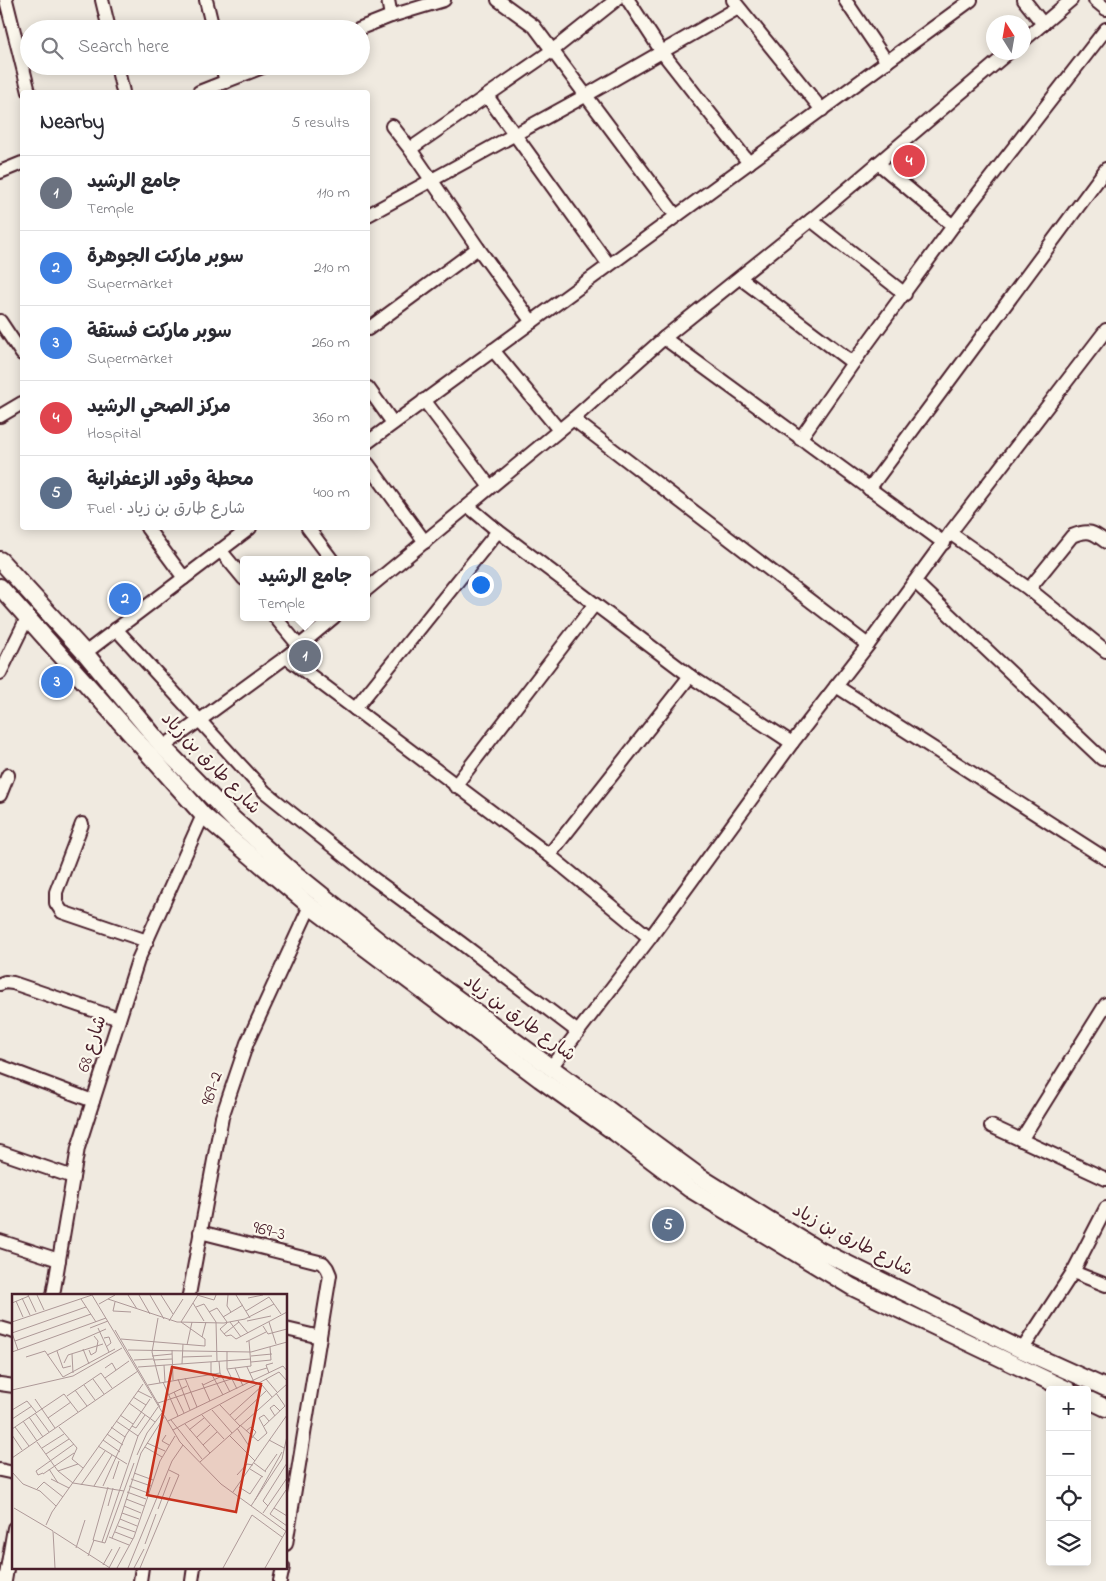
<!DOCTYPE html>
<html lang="en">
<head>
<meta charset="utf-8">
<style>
	body { margin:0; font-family:"Indie Flower","Playpen Sans Arabic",sans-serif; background:#f7f7f7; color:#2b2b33 }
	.controls { position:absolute; right:15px; bottom:15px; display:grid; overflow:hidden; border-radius:5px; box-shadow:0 2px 12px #0003 }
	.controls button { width:45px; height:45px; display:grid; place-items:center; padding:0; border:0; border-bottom:1px solid #e1e1e2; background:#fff; color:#2b2b33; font:25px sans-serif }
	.compass { position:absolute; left:986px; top:15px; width:45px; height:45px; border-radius:50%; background:#fff; box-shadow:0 2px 12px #0003; rotate:349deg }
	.you { position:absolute; left:480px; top:584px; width:18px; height:18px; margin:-12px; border:4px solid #fff; border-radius:50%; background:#1a73e8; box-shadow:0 0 0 8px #1a73e833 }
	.badge { display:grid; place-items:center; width:32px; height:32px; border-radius:50%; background:#b45309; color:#fff; font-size:16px; font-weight:700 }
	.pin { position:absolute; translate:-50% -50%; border:2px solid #fff; box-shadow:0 1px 5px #0006 }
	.popup { position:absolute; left:240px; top:556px; width:130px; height:65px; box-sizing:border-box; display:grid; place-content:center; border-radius:5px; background:#fff; filter:drop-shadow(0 1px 4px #0005); font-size:16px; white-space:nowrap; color:#7c7c81 }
	.popup b { font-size:19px; color:#2b2b33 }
	.popup::after { content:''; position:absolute; left:50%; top:100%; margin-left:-10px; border:10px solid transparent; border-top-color:#fff }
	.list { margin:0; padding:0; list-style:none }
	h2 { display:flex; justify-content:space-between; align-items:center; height:65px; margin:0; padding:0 20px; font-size:21px }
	h2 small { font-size:16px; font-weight:400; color:#7c7c81 }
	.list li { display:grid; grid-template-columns:32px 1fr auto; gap:15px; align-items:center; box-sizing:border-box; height:75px; padding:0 20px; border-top:1px solid #e1e1e2 }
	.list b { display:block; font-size:19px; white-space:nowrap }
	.list p { margin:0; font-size:16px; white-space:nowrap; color:#7c7c81 }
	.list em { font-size:16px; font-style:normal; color:#7c7c81 }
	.icon { flex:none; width:28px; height:28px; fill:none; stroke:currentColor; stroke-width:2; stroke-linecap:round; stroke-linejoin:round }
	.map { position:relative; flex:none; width:1106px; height:1581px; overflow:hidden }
	.search { position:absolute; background:#fff; box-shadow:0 2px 12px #0003; left:20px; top:20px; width:350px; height:55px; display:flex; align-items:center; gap:12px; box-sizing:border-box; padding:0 18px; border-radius:28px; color:#7c7c81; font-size:19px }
	.panel { position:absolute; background:#fff; box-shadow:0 2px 12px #0003; left:20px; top:90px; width:350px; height:440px; border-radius:5px }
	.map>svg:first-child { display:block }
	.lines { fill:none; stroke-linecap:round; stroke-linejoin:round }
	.minor-casing { stroke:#4a1f2b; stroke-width:16 }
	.major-casing { stroke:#4a1f2b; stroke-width:20 }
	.minor { stroke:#fbf7ec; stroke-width:12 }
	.major { stroke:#fbf7ec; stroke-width:16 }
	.labels { text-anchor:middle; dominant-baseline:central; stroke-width:4.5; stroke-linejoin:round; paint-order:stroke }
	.street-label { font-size:18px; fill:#4a1f2b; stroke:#fbf7ec }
	.inset-road { fill:none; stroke:#ae9998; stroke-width:1 }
	.view { fill:#c8321e; fill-opacity:0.15; stroke:#c8321e; stroke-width:2.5 }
	.inset-edge { fill:none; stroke:#4a1f2b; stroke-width:2.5 }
</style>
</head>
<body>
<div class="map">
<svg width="1106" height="1581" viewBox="0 0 1106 1581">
	<rect width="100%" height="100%" fill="#f0eae0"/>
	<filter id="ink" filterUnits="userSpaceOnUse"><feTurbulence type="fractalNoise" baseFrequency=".02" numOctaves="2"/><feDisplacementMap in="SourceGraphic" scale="10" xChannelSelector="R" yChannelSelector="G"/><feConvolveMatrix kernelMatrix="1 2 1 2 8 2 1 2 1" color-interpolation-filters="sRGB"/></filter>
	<g filter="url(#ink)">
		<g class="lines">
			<defs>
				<g id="minor">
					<path d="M6 0 29 92"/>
					<path d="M102 0 109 29"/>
					<path d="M206 0 213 29"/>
					<path d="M388 0 391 16"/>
					<path d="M498 0 534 26 676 216"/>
					<path d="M628 0 662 52 749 163"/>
					<path d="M733 0 822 110"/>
					<path d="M845 0 887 62"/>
					<path d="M1024 0 1043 24"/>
					<path d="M1095 0 1106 9"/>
					<path d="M358 29 391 16 444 0"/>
					<path d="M1024 40 1071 0"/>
					<path d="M117 66 123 92"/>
					<path d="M222 66 226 82"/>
					<path d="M199 92 265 66"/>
					<path d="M487 96 609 265"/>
					<path d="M392 126 410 149 478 248 532 322"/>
					<path d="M410 149 553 50 616 0"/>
					<path d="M878 163 953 226"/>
					<path d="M0 172 22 163"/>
					<path d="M368 215 585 96 738 8"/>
					<path d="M811 220 905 294"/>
					<path d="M740 278 853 363"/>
					<path d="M0 321 22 354"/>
					<path d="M368 329 478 248"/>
					<path d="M664 338 944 543"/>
					<path d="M493 350 559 430"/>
					<path d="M368 388 393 423"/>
					<path d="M424 400 490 487"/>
					<path d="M0 416 22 403"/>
					<path d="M573 419 868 645"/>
					<path d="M800 439 853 363 953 226 1106 29"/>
					<path d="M368 442 971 0"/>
					<path d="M368 464 425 542"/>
					<path d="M869 489 1106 169"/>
					<path d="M468 506 498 531 690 676 792 743"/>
					<path d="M147 528 184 578"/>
					<path d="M308 528 332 560"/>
					<path d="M950 533 1029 589 1106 651"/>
					<path d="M220 550 244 579"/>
					<path d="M915 582 1102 759"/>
					<path d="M1029 589 1072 536C1089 529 1093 532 1106 542"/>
					<path d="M366 590 573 419 664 338 811 220 1009 52"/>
					<path d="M275 617 299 646"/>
					<path d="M116 629 265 792 370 876 461 943 578 1032"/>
					<path d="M85 653 250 528"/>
					<path d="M286 657 549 855 650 938"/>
					<path d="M0 673 27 618"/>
					<path d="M836 686 1106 859"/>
					<path d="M355 709 498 531"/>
					<path d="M163 747 286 657 334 617"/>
					<path d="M455 786 594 605"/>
					<path d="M0 795 8 775"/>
					<path d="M82 824 56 892V903L62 912 147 941"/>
					<path d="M549 855 690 676"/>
					<path d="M0 984 5 982 13 983 119 1019"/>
					<path d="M0 1066 93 1101"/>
					<path d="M551 1067 650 938 792 743 868 645 950 533 1106 330"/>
					<path d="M991 1126 1106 1179"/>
					<path d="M1021 1140 1106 1004"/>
					<path d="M0 1152 73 1177"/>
					<path d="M200 1232 323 1263 327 1268 330 1275 286 1544"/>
					<path d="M0 1241 59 1260"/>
					<path d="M1073 1272 1106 1285"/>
					<path d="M53 1295 78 1148 138 960 203 815"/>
					<path d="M189 1295 222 1117 247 1043 310 906"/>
					<path d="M0 1328 14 1332"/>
					<path d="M286 1329 320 1337"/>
					<path d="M1022 1350 1073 1272 1106 1208"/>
					<path d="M0 1384 14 1386"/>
					<path d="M0 1470 14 1473"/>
					<path d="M5 1581 14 1528"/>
					<path d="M140 1581 142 1567"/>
					<path d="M192 1581 194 1567"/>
					<path d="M280 1581 283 1567"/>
				</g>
				<g id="major">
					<path d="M0 560 85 653 163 747 233 819 288 868 380 942 700 1177 766 1218 817 1249 1022 1350 1106 1388"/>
					<path d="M0 587 203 815 310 906 540 1079 616 1133 690 1189 852 1287 1068 1390"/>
					<path d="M1087 1399 1106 1408"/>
				</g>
			</defs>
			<use href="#minor" class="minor-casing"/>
			<use href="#major" class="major-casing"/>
			<use href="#minor" class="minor"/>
			<use href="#major" class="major"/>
		</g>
	</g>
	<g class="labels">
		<g class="street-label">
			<text transform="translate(210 764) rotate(46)">شارع طارق بن زياد</text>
			<text transform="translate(519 1019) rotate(36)">شارع طارق بن زياد</text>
			<text transform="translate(93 1044) rotate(-72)">شارع 68</text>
			<text transform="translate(213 1089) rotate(-72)">969-2</text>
			<text transform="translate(269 1232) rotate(14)">969-3</text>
			<text transform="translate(852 1241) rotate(28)">شارع طارق بن زياد</text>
		</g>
	</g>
	<g transform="translate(12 1294)">
		<rect width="275" height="275" fill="#f0eae0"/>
		<path class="inset-road" d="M16 1 24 18M25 1 32 16M80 1 168 148 209 190 275 238M116 1 125 15M127 1 138 20M138 1 152 25M149 1 161 20M185 1 202 6 204 1M216 1 215 12 219 18M224 1 238 24M10 4 18 21M236 4 251 1M69 5 84 28M96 5 165 28 212 29 233 25 262 10M4 7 11 23M103 8 101 17 119 18M0 9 17 2M181 9 192 27M87 10 103 1M184 13 192 10 204 28 205 67M234 17 257 3 269 20M197 18 205 14 215 28M211 23 231 11M146 24 140 58 148 89M157 27 171 5M226 27 236 39M235 27 259 22M0 28 80 1M218 28 229 43M257 28 264 50M215 29 208 35 214 42 219 41 224 45 275 18M251 32 256 40 275 35M78 34 96 27M86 34 97 58M103 36 148 113M0 39 74 13M0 39 6 56M212 40 227 28M190 43 194 28M92 44 97 43 99 49 94 53M109 45 193 52V45L169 28 186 1M3 47 79 20M234 48 254 38M175 51 180 28M71 55 77 70M77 56 79 61 84 58 86 47 82 42M116 56 239 58 275 48M160 56 161 86M45 57 51 74 59 72M215 57V75L225 95M0 58 94 24M60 60 61 79M35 61 94 35M140 62 160 60M239 62 260 60M14 63 33 57 51 83 103 55M170 63 200 62M122 66 141 65M141 66 160 65M207 67 208 79 218 98M199 68V79L211 101M239 68 259 66 258 53M52 69 56 61 91 50M170 70 171 50M152 71 153 88M126 73 239 65M235 73 242 88M93 74 100 69 104 76M223 74 231 92M215 75 239 72 237 47M238 79 255 74M257 79 254 71 261 69M93 84 117 67M173 84 185 113M81 85 92 100M166 85 178 116M254 85 265 98M151 88 166 122M190 89 198 107M72 91 83 106M136 91 208 79M191 91 210 82M250 91 260 103M0 96 61 82 110 54M63 96 75 112M126 97 140 104M162 98 172 119M156 101 175 92M55 102 89 79 100 94M121 103 134 111M23 105 43 134M117 109 143 128M146 109 219 85M208 111 228 132M0 116 15 107 24 118M200 116 220 139M23 119 37 138M108 121 121 130M190 121 212 145M218 121 250 92M263 122 258 114 262 111 268 117M17 123 31 143M36 124 59 108M0 125 20 112M159 126 190 165M223 126 254 97M11 127 25 147M104 127 126 142M156 127 271 72 275 77M173 130 198 159M228 131 246 147 255 139 247 124 252 121 257 127M120 132 124 134 133 121M252 132 273 112 264 99M3 133 17 152M47 133 65 154 60 165 71 174M99 133 113 143M225 134 237 152M0 135 52 100 66 118M161 136 267 78 275 87M177 136 192 124M234 137 239 133 244 138 240 144M95 140 111 151M0 141 10 156M154 141 150 147 157 151M217 141 243 167M184 144 198 131M91 146 108 158M257 146 272 154M25 148 46 177 61 189 112 197M135 149 153 157M191 151 205 138M86 152 115 170M133 153 150 163M30 154 52 140M34 160 57 145M125 161 135 139 150 119M0 164 126 77M188 168 275 90M242 169 254 178M37 175 46 189M238 175 251 183M46 177 66 170M253 177 265 160M0 178 11 190 28 197 44 212M31 179 26 181 24 177 62 150M122 179 141 186M31 180 62 159M225 181 235 170 241 171M39 185 57 194M101 185 107 167M119 185 139 192M69 191 93 157M82 192 100 161M91 192 114 141 138 105M117 192 136 199M96 193 81 246 93 249 122 169M227 193 238 200 250 182M25 195 32 188 51 203M274 196 258 220 275 232M115 198 134 205M221 198 275 121M114 205 132 212M243 206 270 158M96 212 101 194M112 212 129 219M239 212 270 165 275 142M256 212 251 207 275 169M2 214 41 237 43 274M262 214 275 222M146 215 158 183M110 219 108 225 125 232M251 219 275 184M127 225 110 219 129 159 152 123M34 231 40 218 131 90M106 232 123 238M42 238 98 274M103 238 121 245M97 243 117 251M100 244 108 225M90 248 126 142 146 113M133 250 144 220M64 254 73 226M76 262 82 246M91 271 100 255M97 274 108 253M105 274 122 243 148 167 163 142M116 274 160 167 171 151M122 274 132 255M128 274 167 181 157 176M211 274 240 221 270 243M253 274 274 237"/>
		<path class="view" d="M160 73 249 90 224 218 135 201Z"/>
		<rect width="275" height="275" class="inset-edge"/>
	</g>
</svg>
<div class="controls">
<button>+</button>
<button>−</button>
<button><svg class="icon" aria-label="locate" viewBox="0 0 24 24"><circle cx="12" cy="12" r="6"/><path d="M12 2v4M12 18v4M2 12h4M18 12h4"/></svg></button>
<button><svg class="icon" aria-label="layers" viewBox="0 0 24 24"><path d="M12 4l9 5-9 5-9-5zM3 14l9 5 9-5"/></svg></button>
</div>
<svg class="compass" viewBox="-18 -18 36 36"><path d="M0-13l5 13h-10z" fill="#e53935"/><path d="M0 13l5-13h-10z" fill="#7c7c81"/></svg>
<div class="you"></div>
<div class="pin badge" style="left:305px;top:656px;background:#6b7280">1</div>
<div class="popup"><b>جامع الرشيد</b>Temple</div>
<div class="pin badge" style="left:125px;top:599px;background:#3f7fe0">2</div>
<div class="pin badge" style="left:57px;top:682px;background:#3f7fe0">3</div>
<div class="pin badge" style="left:909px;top:161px;background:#e0444e">4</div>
<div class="pin badge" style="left:668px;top:1225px;background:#5c6f8a">5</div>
<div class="search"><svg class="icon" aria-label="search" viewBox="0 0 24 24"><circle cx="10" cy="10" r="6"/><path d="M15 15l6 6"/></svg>Search here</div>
<section class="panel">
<h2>Nearby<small>5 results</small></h2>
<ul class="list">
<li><span class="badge" style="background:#6b7280">1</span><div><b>جامع الرشيد</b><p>Temple</p></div><em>110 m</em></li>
<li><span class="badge" style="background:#3f7fe0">2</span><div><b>سوبر ماركت الجوهرة</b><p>Supermarket</p></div><em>210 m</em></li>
<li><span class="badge" style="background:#3f7fe0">3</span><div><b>سوبر ماركت فستقة</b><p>Supermarket</p></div><em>260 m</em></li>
<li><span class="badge" style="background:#e0444e">4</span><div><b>مركز الصحي الرشيد</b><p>Hospital</p></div><em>360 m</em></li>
<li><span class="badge" style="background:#5c6f8a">5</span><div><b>محطة وقود الزعفرانية</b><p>Fuel · شارع طارق بن زياد</p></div><em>400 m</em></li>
</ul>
</section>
</div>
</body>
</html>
